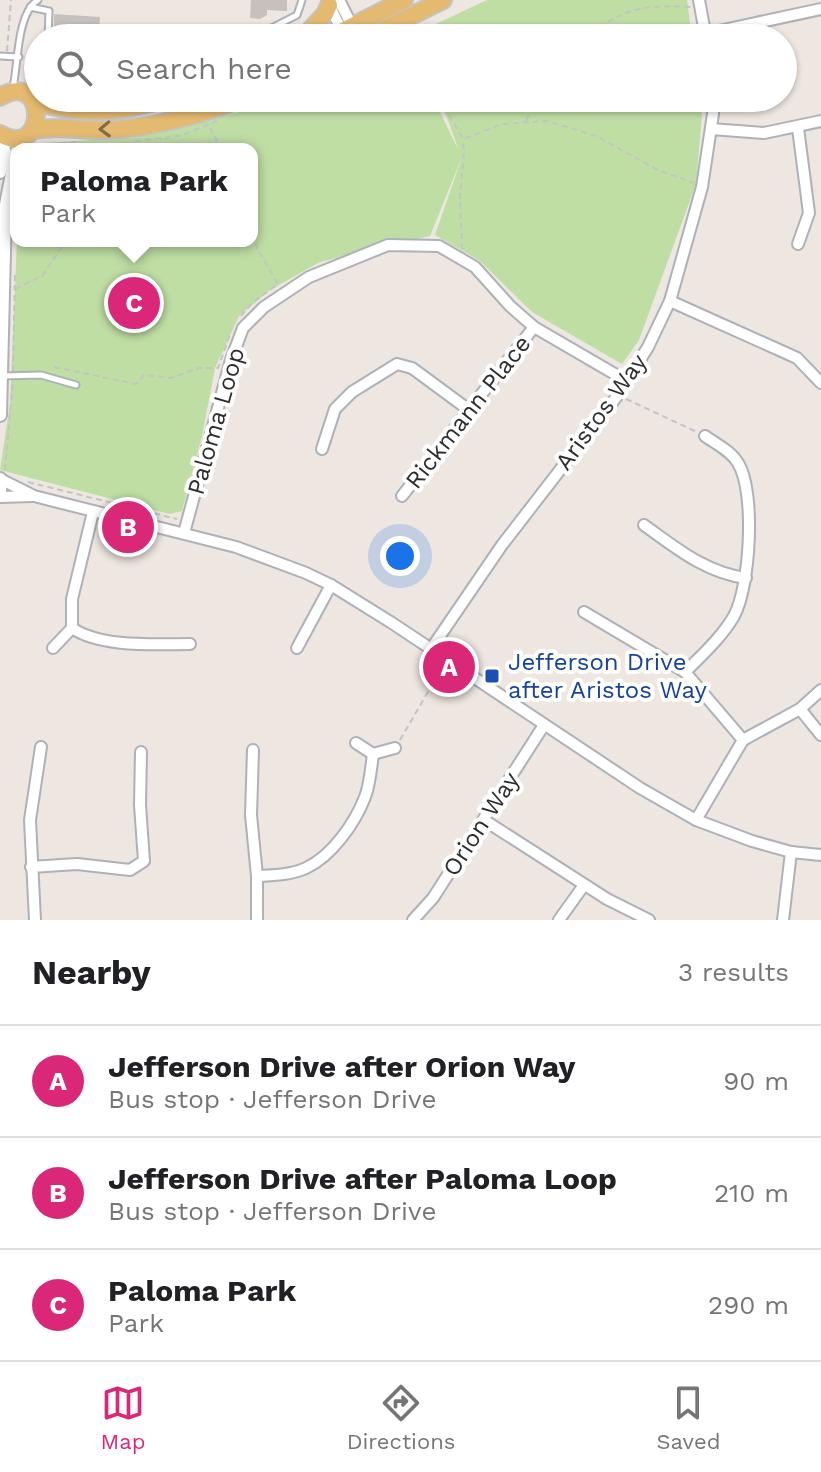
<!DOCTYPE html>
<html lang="en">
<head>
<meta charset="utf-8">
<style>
	body { margin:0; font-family:"Work Sans",sans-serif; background:#f2f2f2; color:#202124 }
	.you { position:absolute; left:400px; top:556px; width:28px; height:28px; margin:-20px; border:6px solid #fff; border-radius:50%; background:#1a73e8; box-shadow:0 0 0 12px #1a73e833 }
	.badge { display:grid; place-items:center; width:52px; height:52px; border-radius:50%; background:#db2777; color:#fff; font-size:26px; font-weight:700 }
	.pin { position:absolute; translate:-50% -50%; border:4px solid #fff; box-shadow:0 2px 8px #0006 }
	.popup { position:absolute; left:10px; top:143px; width:248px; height:104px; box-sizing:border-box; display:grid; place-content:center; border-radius:16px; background:#fff; filter:drop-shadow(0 2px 6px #0005); font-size:26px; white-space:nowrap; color:#757577 }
	.popup b { font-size:30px; color:#202124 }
	.popup::after { content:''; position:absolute; left:50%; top:100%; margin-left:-16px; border:16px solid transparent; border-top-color:#fff }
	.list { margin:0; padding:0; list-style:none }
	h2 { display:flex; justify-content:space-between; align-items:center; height:104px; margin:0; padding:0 32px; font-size:34px }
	h2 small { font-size:26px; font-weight:400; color:#757577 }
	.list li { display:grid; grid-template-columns:52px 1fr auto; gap:24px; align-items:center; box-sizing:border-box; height:112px; padding:0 32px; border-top:2px solid #e0e0e0 }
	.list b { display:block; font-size:30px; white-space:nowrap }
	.list p { margin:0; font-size:26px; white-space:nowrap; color:#757577 }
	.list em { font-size:26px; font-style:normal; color:#757577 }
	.icon { flex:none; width:44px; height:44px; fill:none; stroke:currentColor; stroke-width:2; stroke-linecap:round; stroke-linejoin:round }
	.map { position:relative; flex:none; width:821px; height:920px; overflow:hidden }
	.search { position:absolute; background:#fff; box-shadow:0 2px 6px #0004; left:24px; right:24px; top:24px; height:88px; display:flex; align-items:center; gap:20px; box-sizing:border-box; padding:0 28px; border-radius:44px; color:#757577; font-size:30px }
	.sheet { height:440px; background:#fff }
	nav { display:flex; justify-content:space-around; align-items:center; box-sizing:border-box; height:112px; border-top:2px solid #e0e0e0; background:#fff; font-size:22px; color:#757577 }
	nav a { display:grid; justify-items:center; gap:4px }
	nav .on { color:#db2777 }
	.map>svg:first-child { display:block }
	.green { fill:#bfdea4 }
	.building { fill:#c6c1bc }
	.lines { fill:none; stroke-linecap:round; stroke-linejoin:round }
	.service-casing { stroke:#aeb1b8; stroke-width:9 }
	.minor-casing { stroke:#aeb1b8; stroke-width:14 }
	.tertiary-casing { stroke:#aeb1b8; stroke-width:16 }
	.primary-casing { stroke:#c4c4c4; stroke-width:20 }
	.path { stroke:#c4c4c4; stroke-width:2; stroke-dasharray:6 4; stroke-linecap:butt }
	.service { stroke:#fff; stroke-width:5 }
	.minor { stroke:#fff; stroke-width:10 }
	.tertiary { stroke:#fff; stroke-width:12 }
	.primary { stroke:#e4b970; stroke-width:16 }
	.oneway { stroke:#7f6c4b }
	.transit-dot { fill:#1a4fb4; stroke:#fff; stroke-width:3 }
	.labels { text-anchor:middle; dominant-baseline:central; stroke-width:8; stroke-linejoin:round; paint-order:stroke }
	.street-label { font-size:24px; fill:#2d2d2d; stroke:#fff }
	.transit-label { font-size:24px; fill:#164399; stroke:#fff; text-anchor:start }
</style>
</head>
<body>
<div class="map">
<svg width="821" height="920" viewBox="0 0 821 920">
	<rect width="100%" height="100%" fill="#ede6e1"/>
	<g class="green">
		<path d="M487 0H687L692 38H406Z"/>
		<path d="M276 98H433L459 151 440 98H700L702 115 696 184 639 340 622 364 532 312 480 261 435 235 462 157 430 236 320 262 270 290 239 316 215 368 202 436 182 511 170 514 0 470 10 404 17 241H252V149H25L42 143 110 139 249 110Z"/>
	</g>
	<g class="building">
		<path d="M251 0H287V11L267 10V15L260 19 250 18Z"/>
		<path d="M54 14 100 17 99 32 54 30Z"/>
	</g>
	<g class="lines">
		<defs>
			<g id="service">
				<path d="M30 7 49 11 48 38"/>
				<path d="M252 38 297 15 302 0"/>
				<path d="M0 56 19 57"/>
				<path d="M13 88C18 64 17 12 38 0"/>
				<path d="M28 90 38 77"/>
				<path d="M2 376 41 375 76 385"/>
			</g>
			<g id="minor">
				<path d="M339 0 358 38"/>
				<path d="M699 0 706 38"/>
				<path d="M329 4 344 36"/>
				<path d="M705 34 821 9"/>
				<path d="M711 129 764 133 821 121"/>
				<path d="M798 244 809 213 798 128"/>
				<path d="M670 301 797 358 821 383"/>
				<path d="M322 449 335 409 352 392 397 364 412 368 469 410"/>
				<path d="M0 479 34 496 236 547 306 573 331 585 392 623 640 788 696 820 752 841 791 852 821 855"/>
				<path d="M402 496 534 327"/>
				<path d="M0 497 32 496"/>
				<path d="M644 525C676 548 706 573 746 578"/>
				<path d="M184 533 231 360 243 328 264 307 309 277 388 245 439 246 475 267 510 306 534 327 625 380"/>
				<path d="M584 612 685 672 743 740"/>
				<path d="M72 628C101 648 156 644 190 644"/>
				<path d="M53 648 72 628V599L93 512"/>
				<path d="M297 648 331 585"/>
				<path d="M431 649 502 545 618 395 648 347 670 301 702 187 713 114 712 98"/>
				<path d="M685 672C702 655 722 637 734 616 750 587 756 492 738 463 731 451 716 444 705 436"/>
				<path d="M800 709 821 735"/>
				<path d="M356 743 373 754 395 748"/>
				<path d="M253 750 251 815 257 876V920"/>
				<path d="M484 820 607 899 649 920"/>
				<path d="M696 820 743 740 800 709 821 690"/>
				<path d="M31 867 77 864 130 870 144 861 140 805 141 752"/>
				<path d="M257 876C274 875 291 875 306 868 332 856 355 823 365 797 370 784 371 768 373 754"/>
				<path d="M35 920 30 820 41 747"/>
				<path d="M413 920 433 898 544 725"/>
				<path d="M559 920 584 885"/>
				<path d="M783 920 791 852"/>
			</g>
			<g id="tertiary">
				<path d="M0 172 5 154 0 134"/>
				<path d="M0 415 5 210 16 153"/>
				<path d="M0 479V491"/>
			</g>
			<g id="primary">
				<path d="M303 38 325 14 329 5"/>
				<path d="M329 38 404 0"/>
				<path d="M367 38 443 0"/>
				<path d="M0 97C48 68 48 161 0 134"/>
				<path d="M34 102C88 116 116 114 170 98"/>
				<path d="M33 130C59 125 81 131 108 130 148 128 205 115 242 98"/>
			</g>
		</defs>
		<use href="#service" class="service-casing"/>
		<use href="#minor" class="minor-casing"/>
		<use href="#tertiary" class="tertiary-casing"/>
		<use href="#primary" class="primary-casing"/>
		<g class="path">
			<path d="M582 38C626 9 639 4 692 7"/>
			<path d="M7 51 11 0"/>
			<path d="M439 98 463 139 502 124 547 121 596 136 658 170 694 183"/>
			<path d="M252 104 270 98"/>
			<path d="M526 121 538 98"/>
			<path d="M210 128 218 143 217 149"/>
			<path d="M135 141 180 136 217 121"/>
			<path d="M31 149 47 144 77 142"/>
			<path d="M462 249 460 197 464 153 463 140"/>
			<path d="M15 289 42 276 66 241"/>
			<path d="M241 316 252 303 278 284 257 248 252 229"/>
			<path d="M54 367 136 384 144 375 171 378 199 368H218L231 332"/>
			<path d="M13 371 15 273"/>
			<path d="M626 399 697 432"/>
			<path d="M5 470 13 381"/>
			<path d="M28 482 177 519"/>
			<path d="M400 740 443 666"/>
		</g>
		<use href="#service" class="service"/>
		<use href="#minor" class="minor"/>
		<use href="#tertiary" class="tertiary"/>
		<use href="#primary" class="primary"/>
	</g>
	<defs><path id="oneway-chevron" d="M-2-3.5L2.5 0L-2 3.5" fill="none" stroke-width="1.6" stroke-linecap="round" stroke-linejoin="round" transform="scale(2)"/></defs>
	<use class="oneway" href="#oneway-chevron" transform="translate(105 129) rotate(178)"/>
	<rect class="transit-dot" x="484" y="668" width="16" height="16" rx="4"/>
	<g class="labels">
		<g class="street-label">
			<text transform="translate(468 412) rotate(-52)">Rickmann Place</text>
			<text transform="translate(601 412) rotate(-54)">Aristos Way</text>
			<text transform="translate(216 421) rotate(-74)">Paloma Loop</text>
			<text transform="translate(481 824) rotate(-57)">Orion Way</text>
		</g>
		<g class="transit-label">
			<text x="508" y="662">Jefferson Drive<tspan x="508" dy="28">after Aristos Way</tspan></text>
		</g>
	</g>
</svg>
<div class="you"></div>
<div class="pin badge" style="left:449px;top:667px">A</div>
<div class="pin badge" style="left:128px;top:527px">B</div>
<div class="pin badge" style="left:134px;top:303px">C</div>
<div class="popup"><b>Paloma Park</b>Park</div>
<div class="search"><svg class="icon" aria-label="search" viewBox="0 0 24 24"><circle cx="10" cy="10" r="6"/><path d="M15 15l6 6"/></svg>Search here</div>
</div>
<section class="sheet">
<h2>Nearby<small>3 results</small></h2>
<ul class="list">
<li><span class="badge">A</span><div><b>Jefferson Drive after Orion Way</b><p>Bus stop · Jefferson Drive</p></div><em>90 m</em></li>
<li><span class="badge">B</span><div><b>Jefferson Drive after Paloma Loop</b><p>Bus stop · Jefferson Drive</p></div><em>210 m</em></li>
<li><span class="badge">C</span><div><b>Paloma Park</b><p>Park</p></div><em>290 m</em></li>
</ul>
</section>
<nav>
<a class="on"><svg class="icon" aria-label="map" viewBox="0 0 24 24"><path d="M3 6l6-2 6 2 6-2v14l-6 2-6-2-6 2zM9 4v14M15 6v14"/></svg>Map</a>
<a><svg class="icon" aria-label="directions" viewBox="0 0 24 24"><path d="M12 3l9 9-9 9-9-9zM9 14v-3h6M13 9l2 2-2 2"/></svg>Directions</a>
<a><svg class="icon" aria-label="saved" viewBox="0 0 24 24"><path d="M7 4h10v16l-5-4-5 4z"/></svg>Saved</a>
</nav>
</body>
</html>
